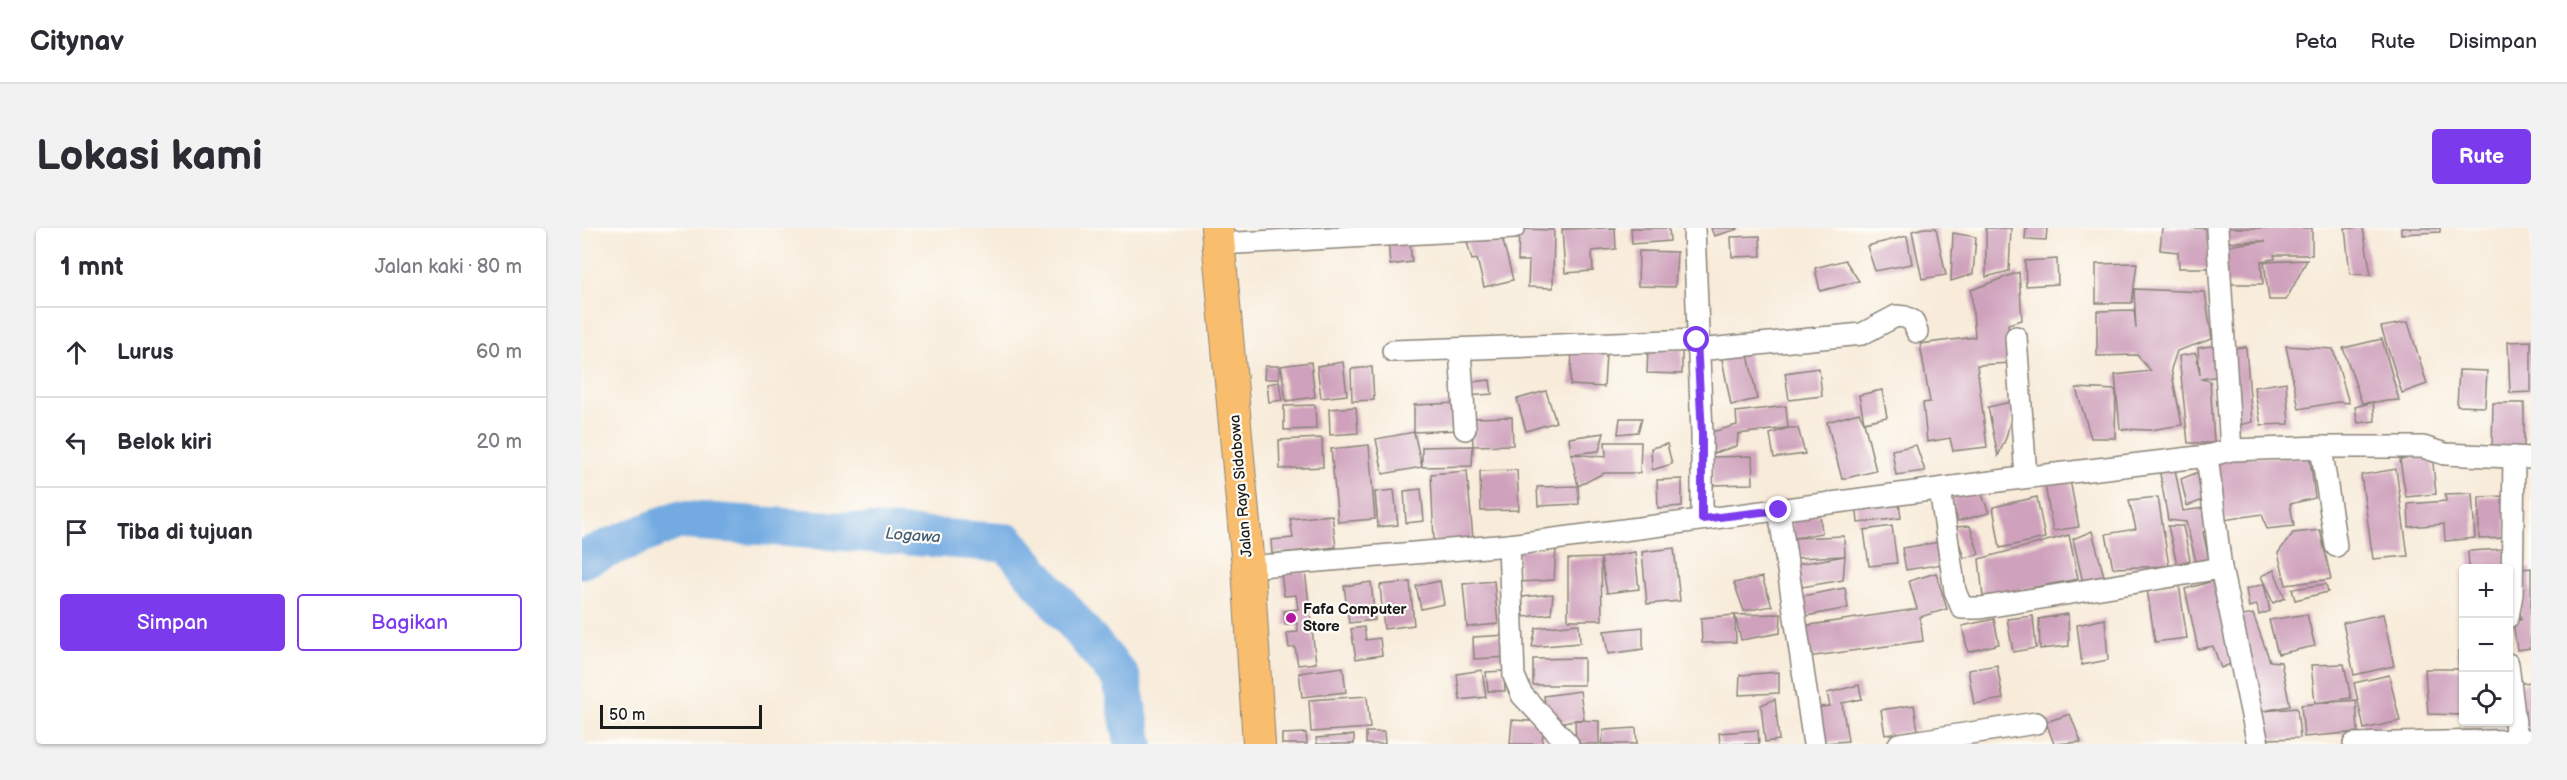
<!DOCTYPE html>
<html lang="id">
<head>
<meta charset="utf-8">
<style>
	body { margin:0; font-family:"Balsamiq Sans",sans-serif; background:#f2f2f3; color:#2b2b33 }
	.controls { position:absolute; right:18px; bottom:18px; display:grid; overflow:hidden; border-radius:6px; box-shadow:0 2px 4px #0004 }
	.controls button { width:54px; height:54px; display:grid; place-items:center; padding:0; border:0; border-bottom:2px solid #e1e1e2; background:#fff; color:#2b2b33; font:30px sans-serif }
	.scale { position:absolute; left:18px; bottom:15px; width:162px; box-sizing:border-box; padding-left:6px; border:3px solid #1c1c1c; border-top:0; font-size:16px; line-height:21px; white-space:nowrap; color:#1c1c1c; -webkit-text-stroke:4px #fdfcf7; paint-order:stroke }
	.stop { position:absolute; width:18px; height:18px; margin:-14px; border:4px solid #7c3aed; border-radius:50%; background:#fff }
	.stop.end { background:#7c3aed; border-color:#fff; box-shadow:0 2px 6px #0008 }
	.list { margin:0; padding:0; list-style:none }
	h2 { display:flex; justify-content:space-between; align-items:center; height:78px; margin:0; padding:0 24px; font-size:26px }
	h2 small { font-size:20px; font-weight:400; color:#7c7c81 }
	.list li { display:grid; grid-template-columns:39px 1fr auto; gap:18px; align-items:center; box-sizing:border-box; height:90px; padding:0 24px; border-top:2px solid #e1e1e2 }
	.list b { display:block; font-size:22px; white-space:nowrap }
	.list em { font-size:20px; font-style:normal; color:#7c7c81 }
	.actions { display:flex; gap:12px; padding:18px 24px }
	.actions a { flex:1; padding:14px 0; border:2px solid #7c3aed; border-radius:6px; text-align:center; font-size:21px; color:#7c3aed }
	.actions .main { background:#7c3aed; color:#fff }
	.icon { flex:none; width:33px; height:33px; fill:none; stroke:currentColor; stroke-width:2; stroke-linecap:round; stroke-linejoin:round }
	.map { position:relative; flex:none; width:1949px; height:516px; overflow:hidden; border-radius:6px }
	header { display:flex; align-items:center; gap:36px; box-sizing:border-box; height:84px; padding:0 30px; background:#fff; border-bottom:2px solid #e1e1e2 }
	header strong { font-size:28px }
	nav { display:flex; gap:33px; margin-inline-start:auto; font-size:21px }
	.intro { display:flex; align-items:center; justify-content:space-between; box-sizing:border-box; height:144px; padding:0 36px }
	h1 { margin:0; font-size:42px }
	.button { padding:15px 27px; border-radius:6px; background:#7c3aed; color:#fff; font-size:21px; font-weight:700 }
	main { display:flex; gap:36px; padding:0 36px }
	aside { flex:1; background:#fff; border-radius:6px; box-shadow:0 2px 4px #0004 }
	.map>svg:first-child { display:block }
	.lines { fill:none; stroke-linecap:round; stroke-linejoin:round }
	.river { stroke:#72aae1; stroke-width:39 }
	.building { fill:#cfa1bc }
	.minor-casing { stroke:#8a847a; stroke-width:24 }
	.highway-casing { stroke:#8a847a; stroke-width:34 }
	.minor { stroke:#fff; stroke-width:21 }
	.highway { stroke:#f9be6d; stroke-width:32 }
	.route { stroke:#7c3aed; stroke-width:8 }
	.poi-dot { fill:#b5179e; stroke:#fdfcf7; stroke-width:2 }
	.labels { text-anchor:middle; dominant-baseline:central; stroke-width:4.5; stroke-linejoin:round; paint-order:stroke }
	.street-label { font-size:15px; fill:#1c1c1c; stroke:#fdfcf7 }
	.poi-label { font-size:15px; font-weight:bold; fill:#1c1c1c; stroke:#fdfcf7; text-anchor:start }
	.water-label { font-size:16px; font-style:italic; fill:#435c75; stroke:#fdfcf7 }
</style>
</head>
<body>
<header>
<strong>Citynav</strong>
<nav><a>Peta</a><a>Rute</a><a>Disimpan</a></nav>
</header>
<div class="intro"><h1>Lokasi kami</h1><a class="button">Rute</a></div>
<main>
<aside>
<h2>1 mnt<small>Jalan kaki · 80 m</small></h2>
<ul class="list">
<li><svg class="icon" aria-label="ahead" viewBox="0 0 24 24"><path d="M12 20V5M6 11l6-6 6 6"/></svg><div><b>Lurus</b></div><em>60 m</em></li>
<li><svg class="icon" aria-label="left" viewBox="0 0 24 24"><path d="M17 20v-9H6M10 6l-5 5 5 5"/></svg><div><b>Belok kiri</b></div><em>20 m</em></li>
<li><svg class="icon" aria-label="arrive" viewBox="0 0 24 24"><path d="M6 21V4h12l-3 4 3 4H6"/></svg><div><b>Tiba di tujuan</b></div></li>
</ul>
<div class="actions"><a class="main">Simpan</a><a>Bagikan</a></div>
</aside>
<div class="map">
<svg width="1949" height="516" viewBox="0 0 1949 516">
	<rect width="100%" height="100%" fill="#fdfcf7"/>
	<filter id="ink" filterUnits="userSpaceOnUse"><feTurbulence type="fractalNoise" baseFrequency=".0167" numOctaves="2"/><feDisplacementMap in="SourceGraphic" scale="12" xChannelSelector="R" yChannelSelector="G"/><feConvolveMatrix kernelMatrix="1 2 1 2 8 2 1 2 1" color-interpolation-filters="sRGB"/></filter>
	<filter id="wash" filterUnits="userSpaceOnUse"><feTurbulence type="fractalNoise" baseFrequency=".008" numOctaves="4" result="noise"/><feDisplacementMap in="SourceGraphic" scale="24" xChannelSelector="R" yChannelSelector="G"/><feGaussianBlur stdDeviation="1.35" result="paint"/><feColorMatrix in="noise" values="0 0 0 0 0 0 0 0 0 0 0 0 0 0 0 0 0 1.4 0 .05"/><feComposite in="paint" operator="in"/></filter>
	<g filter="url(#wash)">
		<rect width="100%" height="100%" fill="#f8ebd9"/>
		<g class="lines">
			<path class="river" d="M0 331 96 292 426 315 539 450 552 516"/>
		</g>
		<g id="blocks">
			<g class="building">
				<path d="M1033 0 1034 21 1010 23 1011 43 983 45 980 1Z"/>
				<path d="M1049 0H1087L1088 13 1050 16Z"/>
				<path d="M1129 0H1156V1L1132 8Z"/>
				<path d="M1342 0H1354L1364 47 1340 51 1330 3Z"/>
				<path d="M1404 0H1429L1427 43 1404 49Z"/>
				<path d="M1444 0H1465L1464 12 1443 11Z"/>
				<path d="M1580 0H1626L1628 40H1597L1596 24 1578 22Z"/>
				<path d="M1642 0H1730V27H1692L1693 31 1679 33 1681 56H1643L1641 18 1684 13 1643 14Z"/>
				<path d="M1763 0H1781L1789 47 1768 46Z"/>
				<path d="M1819 0H1858V4L1819 6Z"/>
				<path d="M937 1 972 2 971 60 946 59 947 33H936Z"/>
				<path d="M919 5 931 52 902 59 895 31 890 32 885 14Z"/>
				<path d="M1371 5 1394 9 1391 46 1369 53Z"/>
				<path d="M827 8 830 34 808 37 806 10Z"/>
				<path d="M1178 8 1179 28 1150 29 1149 9Z"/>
				<path d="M1325 8 1330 36 1293 43 1285 18Z"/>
				<path d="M1057 23 1095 24 1093 59 1056 58Z"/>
				<path d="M1475 31 1476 56 1444 58 1443 33Z"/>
				<path d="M1263 32 1277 53 1238 63 1233 40Z"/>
				<path d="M1725 32 1704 72H1687L1682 34Z"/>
				<path d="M1555 35 1550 75H1514V36Z"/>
				<path d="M1437 44 1440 92 1426 96 1429 135 1395 137 1405 219 1371 223 1368 210 1345 214 1341 175 1348 174 1338 116 1393 109 1389 62Z"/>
				<path d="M1552 61 1623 64 1630 111 1595 123 1589 141 1600 197 1568 202 1538 201 1533 147 1569 143 1555 127 1515 128V83L1552 82 1554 101Z"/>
				<path d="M1826 94 1845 156 1820 165 1799 99Z"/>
				<path d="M1800 111 1817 172 1791 174 1793 193 1776 195 1773 179 1791 174 1780 175 1761 120Z"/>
				<path d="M1949 113V164L1928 165 1926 114Z"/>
				<path d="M1642 116 1644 147 1619 151 1628 153 1632 215H1606L1597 128 1614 125 1618 147 1616 120Z"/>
				<path d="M1704 118 1751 121 1767 175 1756 174 1717 181Z"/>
				<path d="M1664 119 1670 194 1653 198 1649 120Z"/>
				<path d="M1066 120 1100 121V146L1065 145Z"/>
				<path d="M1165 121 1175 171 1149 177 1139 126Z"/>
				<path d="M990 124 1024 126 1022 159 988 157Z"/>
				<path d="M729 134 733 169 704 173 699 138Z"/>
				<path d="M761 134 765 167 739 170 735 138Z"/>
				<path d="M683 138H697V151H682Z"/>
				<path d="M790 139 792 172 770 173 769 141Z"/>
				<path d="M1237 140 1240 168 1207 172 1203 145Z"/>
				<path d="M1877 142 1905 143 1903 179 1875 178Z"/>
				<path d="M908 152 910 166 886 168 890 154Z"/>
				<path d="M697 154 700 172 687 174 685 156Z"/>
				<path d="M1704 154 1707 196 1679 197 1672 159Z"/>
				<path d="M1494 160 1534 162 1533 210H1509Z"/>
				<path d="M1300 162 1305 189 1282 194 1277 167Z"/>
				<path d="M964 163 974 194 944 203 935 171Z"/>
				<path d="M1433 173 1424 210 1416 228 1406 179Z"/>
				<path d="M876 175 877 202 832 204V177Z"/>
				<path d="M1911 175H1942V222H1910Z"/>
				<path d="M733 177 734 201 702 202V178Z"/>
				<path d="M1204 178 1206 200 1156 206 1155 218 1129 226 1123 206 1155 197 1154 184Z"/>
				<path d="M774 179 776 205 748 207 747 181Z"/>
				<path d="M1277 185 1282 194 1294 243 1260 251 1245 194Z"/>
				<path d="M930 189 931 217 891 218 890 190Z"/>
				<path d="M1038 190H1060L1056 204 1036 206Z"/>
				<path d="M1206 200H1216L1223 226 1192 230 1188 206Z"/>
				<path d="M832 204 840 239V219L891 218 890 238 840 239 801 246 794 211Z"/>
				<path d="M1022 205 1017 223 989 226 987 210Z"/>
				<path d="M740 210 741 239 698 241 697 212Z"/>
				<path d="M1023 214H1059L1058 245H1022L996 258 997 276 956 278 955 259 996 258 989 226 1024 229Z"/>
				<path d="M1085 216 1090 236 1070 242 1069 220Z"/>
				<path d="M787 217 793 291 756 294 749 221Z"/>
				<path d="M1334 217 1343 243 1314 247 1310 222Z"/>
				<path d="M1850 225 1854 266 1824 269 1818 232Z"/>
				<path d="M1170 228 1171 256 1131 257 1130 229Z"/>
				<path d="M1630 228 1728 230 1733 270 1708 276 1712 298 1685 301 1680 286 1642 292Z"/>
				<path d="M1577 240 1593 241 1601 283 1621 280 1628 303 1621 304 1627 333 1614 334 1604 294 1586 292Z"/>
				<path d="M1814 241 1826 328 1791 331 1779 247Z"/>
				<path d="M935 242 937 282 899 283 898 243Z"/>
				<path d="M885 243 891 311 852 314 849 246Z"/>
				<path d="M1619 243 1624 271 1605 278 1599 251Z"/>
				<path d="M1100 251V278L1076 280 1075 252Z"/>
				<path d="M1488 252 1497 299 1471 303 1463 257Z"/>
				<path d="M839 261 842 293 824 295 822 263Z"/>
				<path d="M812 262 816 297 796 299 793 264Z"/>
				<path d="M1399 264 1407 285 1376 293 1369 269Z"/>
				<path d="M1890 265 1893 310 1863 313 1862 296 1827 299 1826 276 1864 273 1863 266Z"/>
				<path d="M1316 267 1319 290 1276 295 1274 272Z"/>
				<path d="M1923 268 1924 310 1897 311V269Z"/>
				<path d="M1455 269 1463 310 1418 320 1411 279Z"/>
				<path d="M1576 269 1587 338 1531 340 1524 306 1554 301 1547 272Z"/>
				<path d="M750 287 754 319 690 326 689 312 711 310 708 291Z"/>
				<path d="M1238 287 1240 305 1212 310 1208 291Z"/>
				<path d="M1310 298 1315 335 1287 338 1282 302Z"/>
				<path d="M1388 298 1397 326 1382 330 1372 299Z"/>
				<path d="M1586 298H1601L1608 332 1595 336Z"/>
				<path d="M1738 302 1749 351 1704 357 1696 325 1711 305Z"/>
				<path d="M1510 303 1523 352 1501 355 1491 311Z"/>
				<path d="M1487 307 1496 351 1401 369 1397 331Z"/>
				<path d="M1262 308 1263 328 1213 330 1212 310Z"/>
				<path d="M1357 314 1361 336 1324 342 1320 320Z"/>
				<path d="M974 320 972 352 938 354 936 322Z"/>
				<path d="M1092 320 1098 373 1065 376 1060 324Z"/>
				<path d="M1924 321 1925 340H1887L1886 323Z"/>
				<path d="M1053 324 1057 361 1025 365 1019 330 1020 392H986V331L1019 330Z"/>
				<path d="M1263 328 1261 352 1220 359 1216 336Z"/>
				<path d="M1949 340V420L1935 422 1931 393 1939 392 1933 342Z"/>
				<path d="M723 342 734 435 716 437 713 419 707 420 705 405 716 404 715 395 703 397 702 383 716 381 714 367 702 368 699 345Z"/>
				<path d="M1692 342 1703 370 1691 375 1679 348Z"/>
				<path d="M1354 345 1365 381 1338 389 1341 413 1226 429 1222 398 1335 381 1327 353Z"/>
				<path d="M1180 349 1190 378 1162 383 1152 355Z"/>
				<path d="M1635 352 1651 435 1639 440 1631 418 1616 421 1603 361Z"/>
				<path d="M858 353 862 376 839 381 834 358Z"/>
				<path d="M912 353 916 396 885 399 881 356Z"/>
				<path d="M789 354 793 392 767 395 762 358Z"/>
				<path d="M828 354 832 397 802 401 798 357Z"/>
				<path d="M1597 356 1605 410 1573 414 1565 361Z"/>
				<path d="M1682 356 1688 383 1677 387 1675 377 1667 379 1664 361Z"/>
				<path d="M1744 356 1746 364 1713 372 1710 361Z"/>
				<path d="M1263 360 1266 380 1224 388 1220 368Z"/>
				<path d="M971 366 969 386 942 389 940 369Z"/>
				<path d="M1199 386 1198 405 1159 412 1153 387 1154 414 1120 415 1119 390 1153 387Z"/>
				<path d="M1486 386 1487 418 1458 421 1457 391Z"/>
				<path d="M1671 386 1688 433 1699 434 1708 478 1681 483 1715 480 1718 510 1681 511 1650 390Z"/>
				<path d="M1725 386 1733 418 1696 426 1687 392Z"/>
				<path d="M1801 386 1812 438 1772 447 1761 395Z"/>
				<path d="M1451 388 1454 420 1431 424 1425 391Z"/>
				<path d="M1412 391 1417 416 1386 424 1380 398Z"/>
				<path d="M1523 391 1526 432 1500 437 1495 397Z"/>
				<path d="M997 396 998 415 950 419 954 400Z"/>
				<path d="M782 399 784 412 798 410 800 427 774 431 769 401Z"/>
				<path d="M1061 399V421L1026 426 1022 403Z"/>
				<path d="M925 407 926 429 892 431 891 409Z"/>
				<path d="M1876 423H1882V487L1846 486 1843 441H1877Z"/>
				<path d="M1002 430V457H951V431Z"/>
				<path d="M1762 436 1769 470 1733 475 1729 437Z"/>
				<path d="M1415 437 1421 471 1392 476 1386 442Z"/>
				<path d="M761 439 764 464 720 469 717 445Z"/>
				<path d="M900 442 904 469 878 472 875 446Z"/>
				<path d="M922 443 923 463H906L904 444Z"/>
				<path d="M1197 444V465L1157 467 1158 447Z"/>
				<path d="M1807 447 1818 493 1782 501 1772 455Z"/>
				<path d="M1949 454V505L1939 506 1932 456Z"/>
				<path d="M1277 457 1280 471 1260 475 1266 513 1232 516 1227 480 1248 478 1245 465Z"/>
				<path d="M998 463 1002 491 966 496 962 468Z"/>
				<path d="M785 468 788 500 729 504 727 472Z"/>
				<path d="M1193 471 1197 512 1183 514 1179 477Z"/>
				<path d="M1774 472 1776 504 1722 509 1719 477Z"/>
				<path d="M1332 477 1336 502 1303 507 1299 482Z"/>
				<path d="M1488 486 1499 514 1472 516 1464 494Z"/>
				<path d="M930 492 962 494 960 516H928Z"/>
				<path d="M993 492 1017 493V516H994Z"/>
				<path d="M1054 500 1055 516H1019L1022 502Z"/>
				<path d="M1176 502 1177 516H1138L1137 505Z"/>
				<path d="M784 504H802L803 516H784Z"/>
				<path d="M724 505 725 516H700V506Z"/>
				<path d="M772 507V516H735L734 510Z"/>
			</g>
		</g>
	</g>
	<g filter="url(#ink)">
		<use href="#blocks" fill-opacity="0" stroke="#8a847a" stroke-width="1.5"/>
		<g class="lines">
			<defs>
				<g id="minor">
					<path d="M1112 0 1120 206V291"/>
					<path d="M1635 0 1649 222"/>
					<path d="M637 16 932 0"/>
					<path d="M1434 109 1444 249"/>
					<path d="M878 121 883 201"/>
					<path d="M1116 122 1280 106 1314 88 1323 89 1331 93 1335 104"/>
					<path d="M811 123 1115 112"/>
					<path d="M1739 219 1754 318"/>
					<path d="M1625 228 1639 340 1676 516"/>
					<path d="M1358 261 1373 363 1380 380H1398L1639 340"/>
					<path d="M1197 282 1232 516"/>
					<path d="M927 317 932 448 940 467 986 516"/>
					<path d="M666 339 927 317 1432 251 1625 228 1649 222 1739 219H1841L1863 226 1949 230"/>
					<path d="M1926 389 1930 366 1932 229"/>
					<path d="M1926 436 1935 513"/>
					<path d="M1317 516 1454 495"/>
					<path d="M1772 516 1949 512"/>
				</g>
				<path id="highway" d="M635 0 666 339 677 516"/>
			</defs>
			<use href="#minor" class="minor-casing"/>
			<use href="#highway" class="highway-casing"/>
			<use href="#minor" class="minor"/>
			<use href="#highway" class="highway"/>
		</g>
	</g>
	<g class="lines" filter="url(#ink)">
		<path class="route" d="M1115 112 1120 206V291L1197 282"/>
	</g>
	<circle class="poi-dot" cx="709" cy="390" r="6"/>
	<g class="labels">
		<g class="street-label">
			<text transform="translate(659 258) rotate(-95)">Jalan Raya Sidabowa</text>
		</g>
		<g class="poi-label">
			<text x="721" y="381">Fafa Computer<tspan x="721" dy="17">Store</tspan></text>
		</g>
		<g class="water-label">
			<text transform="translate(331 308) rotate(4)">Logawa</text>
		</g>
	</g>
</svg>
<div class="controls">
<button>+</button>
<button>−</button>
<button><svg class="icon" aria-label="locate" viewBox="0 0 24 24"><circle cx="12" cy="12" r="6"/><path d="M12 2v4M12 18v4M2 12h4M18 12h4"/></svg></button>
</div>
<div class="scale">50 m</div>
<div class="stop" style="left:1115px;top:112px"></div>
<div class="stop end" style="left:1197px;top:282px"></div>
</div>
</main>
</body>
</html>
